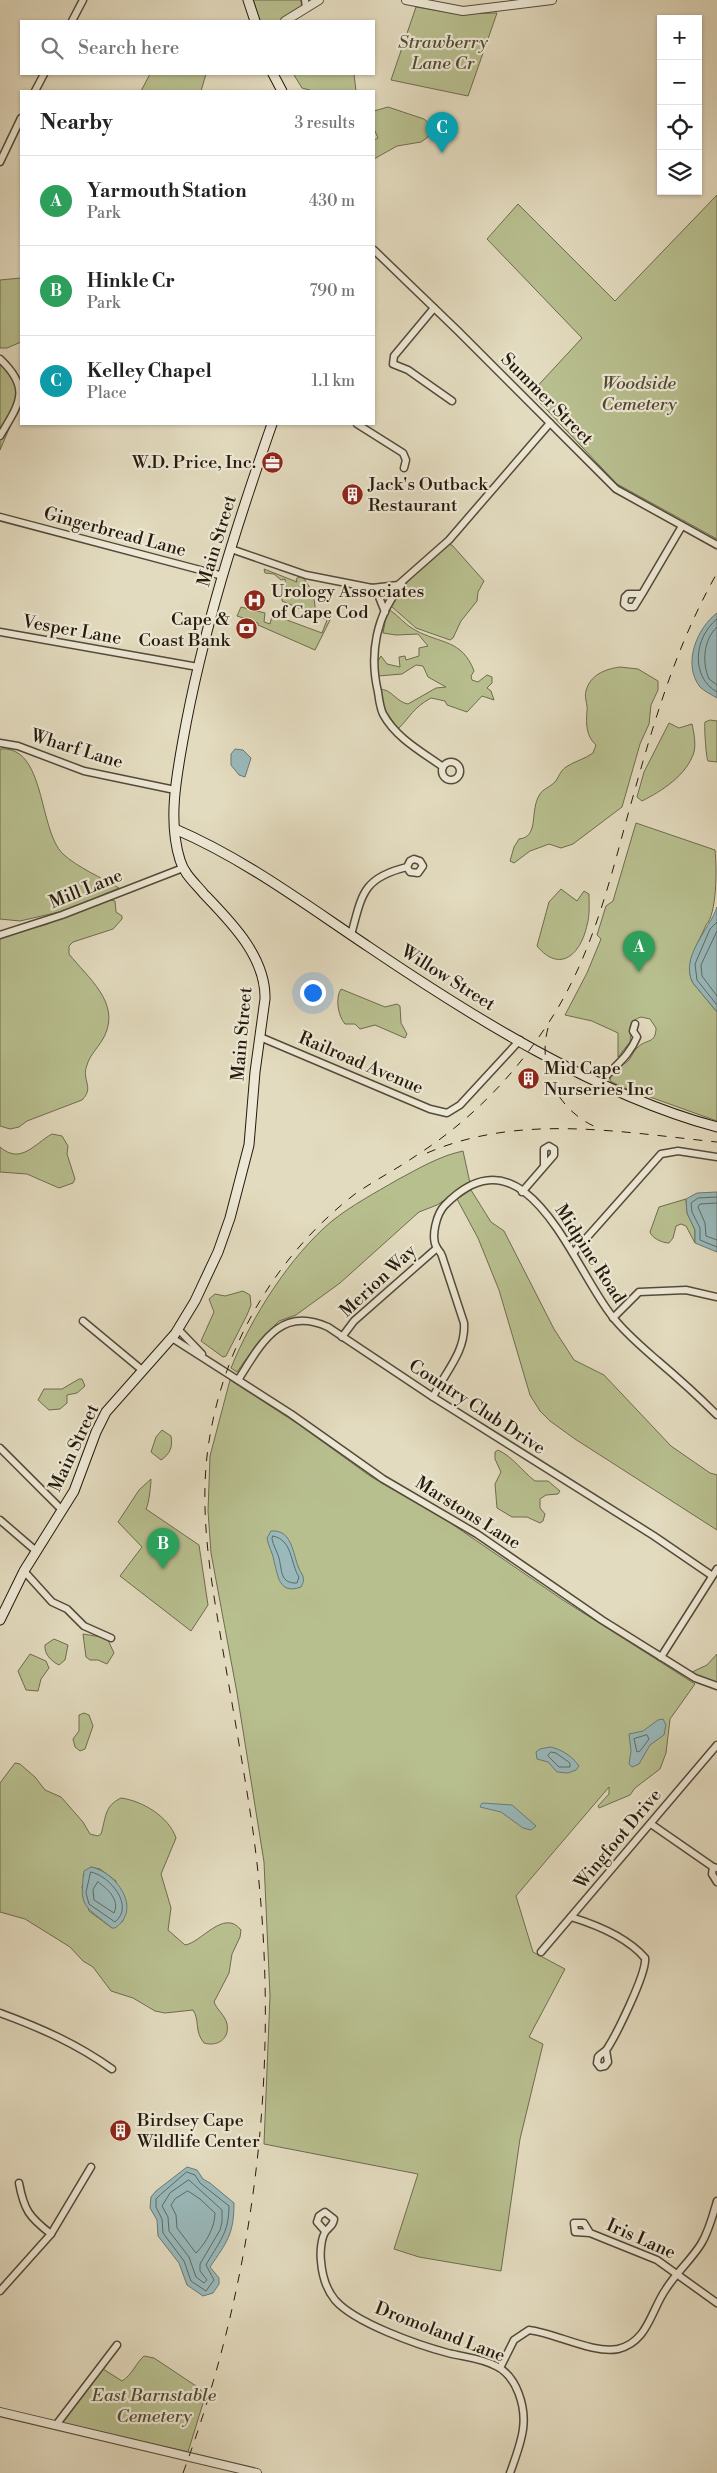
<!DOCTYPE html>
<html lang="en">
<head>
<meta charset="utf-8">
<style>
	body { margin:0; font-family:"Libre Bodoni",serif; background:#f6f6f6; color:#222 }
	.controls { position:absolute; right:15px; top:15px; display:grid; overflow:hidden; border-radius:0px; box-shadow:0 1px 4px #0004 }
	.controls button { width:45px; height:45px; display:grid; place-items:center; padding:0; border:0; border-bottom:1px solid #e0e0e0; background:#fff; color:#222; font:25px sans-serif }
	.you { position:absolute; left:312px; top:992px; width:18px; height:18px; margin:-12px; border:4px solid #fff; border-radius:50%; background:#1a73e8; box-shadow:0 0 0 8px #1a73e833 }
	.badge { display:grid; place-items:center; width:32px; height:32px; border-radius:50%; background:#d93025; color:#fff; font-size:16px; font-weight:700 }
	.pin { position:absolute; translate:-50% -41px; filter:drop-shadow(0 1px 2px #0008) }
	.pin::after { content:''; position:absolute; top:26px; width:18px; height:15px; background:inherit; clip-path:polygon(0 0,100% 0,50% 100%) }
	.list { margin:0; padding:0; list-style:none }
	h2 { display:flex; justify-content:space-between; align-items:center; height:65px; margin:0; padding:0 20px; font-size:21px }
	h2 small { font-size:16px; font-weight:400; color:#767676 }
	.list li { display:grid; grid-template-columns:32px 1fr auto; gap:15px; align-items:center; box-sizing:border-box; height:90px; padding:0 20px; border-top:1px solid #e0e0e0 }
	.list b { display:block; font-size:19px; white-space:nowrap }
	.list p { margin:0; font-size:16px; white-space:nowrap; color:#767676 }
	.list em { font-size:16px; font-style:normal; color:#767676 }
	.icon { flex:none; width:28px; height:28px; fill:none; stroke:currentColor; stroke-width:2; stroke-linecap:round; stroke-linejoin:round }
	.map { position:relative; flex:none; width:717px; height:2473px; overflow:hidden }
	.search { position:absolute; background:#fff; box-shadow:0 1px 4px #0004; left:20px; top:20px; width:355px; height:55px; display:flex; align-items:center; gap:12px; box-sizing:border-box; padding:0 18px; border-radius:0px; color:#767676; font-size:19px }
	.panel { position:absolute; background:#fff; box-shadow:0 1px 4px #0004; left:20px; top:90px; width:355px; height:335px; border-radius:0px }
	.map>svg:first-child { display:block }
	.green { fill:#b8bf8f; stroke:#6e6c4e; fill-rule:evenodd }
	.water { fill:#99b9bb; stroke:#6b7975 }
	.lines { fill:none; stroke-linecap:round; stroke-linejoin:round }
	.shore { stroke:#5f6a64; stroke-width:1 }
	.minor-casing { stroke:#544a39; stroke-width:9 }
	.tertiary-casing { stroke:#544a39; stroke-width:10 }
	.secondary-casing { stroke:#251a0c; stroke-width:11 }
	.minor { stroke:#ede8d5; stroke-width:6 }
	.tertiary { stroke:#ede8d5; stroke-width:8 }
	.secondary { stroke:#ede8d5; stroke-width:9 }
	.rail { stroke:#251a0c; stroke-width:1; stroke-dasharray:9 9; stroke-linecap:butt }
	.labels { text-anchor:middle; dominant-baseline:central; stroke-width:4.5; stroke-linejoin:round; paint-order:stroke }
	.park-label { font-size:18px; font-style:italic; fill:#514c33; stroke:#ede8d5 }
	.street-label { font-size:18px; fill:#251a0c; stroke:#ede8d5 }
	.poi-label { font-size:18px; fill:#251a0c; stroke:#ede8d5; text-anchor:start }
</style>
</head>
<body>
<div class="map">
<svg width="717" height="2473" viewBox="0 0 717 2473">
	<rect width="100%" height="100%" fill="#e3dbbf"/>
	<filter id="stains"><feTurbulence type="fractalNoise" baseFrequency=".004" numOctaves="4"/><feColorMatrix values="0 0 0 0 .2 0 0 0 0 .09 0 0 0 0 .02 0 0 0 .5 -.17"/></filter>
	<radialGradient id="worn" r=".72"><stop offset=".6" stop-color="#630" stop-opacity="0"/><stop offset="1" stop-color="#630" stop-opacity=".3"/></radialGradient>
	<g class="green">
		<path d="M252 0H302L303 2 300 11 279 21H258Z"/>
		<path d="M416 7 457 14 497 13 468 96 391 80Z"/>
		<path d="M150 74H206L201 91H141Z"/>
		<path d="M299 74H354L356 91H313L302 88 294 75Z"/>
		<path d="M388 107 424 119 433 127 432 134 421 142 397 146 374 159V140L378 138 374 129V111Z"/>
		<path d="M717 195V539L617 484 531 393 582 338 487 239 518 204 615 301Z"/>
		<path d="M21 278V342L7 348H0V280Z"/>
		<path d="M0 356 16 371V393L21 401 0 450Z"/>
		<path d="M448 544 452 545 484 581 478 592 477 601 461 621 453 638 450 640 416 628 391 606C404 581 426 563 448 544Z"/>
		<path d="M264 569 297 582 296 579 301 576C310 584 316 600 315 611L331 618 315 650 258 625V623L237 616 241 607 265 613 264 622 270 624 272 616H276L322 633 327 620 282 601V596H287L285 579 281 580 274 574 265 573Z"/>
		<path d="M390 610C399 616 405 625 415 630 440 644 462 639 474 671L471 676 472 680 478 682 487 675 492 677V683L487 688 491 691 494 700 482 696 467 712 447 705 445 701 431 698C413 708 411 716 398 729L385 710 379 689C392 689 396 702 408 704L436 688 446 687 428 677 423 666 416 665 402 674 378 676 376 664 381 656 387 664 400 667 399 657 405 656 406 660 419 656V648L428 646 418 634 396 635 383 633 387 612Z"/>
		<path d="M620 667 638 669 658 681V690L651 705 649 724 640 744 622 807 573 844 561 848 549 844 541 847 530 851 514 863 510 861 514 847 519 839C540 837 529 810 540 794 543 789 550 787 555 782 559 777 560 771 566 767 575 761 585 759 593 753L596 745C586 736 586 724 587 711 588 705 584 698 586 691 590 675 605 669 620 667Z"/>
		<path d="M710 720 717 721V762L708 761C706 758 704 725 705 722Z"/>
		<path d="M669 723 679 728 692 724C694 733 696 744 694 752 687 775 662 791 642 801L637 797 644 772Z"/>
		<path d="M0 749C46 745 38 830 63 854 77 867 102 878 119 888L60 913 59 912 20 921 0 919Z"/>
		<path d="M636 823 715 850C717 868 717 914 706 925 699 942 683 965 693 983L717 1012V1121L622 1087 610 1081C610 1070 622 1067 629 1060 632 1056 634 1050 638 1047 646 1039 656 1044 656 1028L650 1019 641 1017C626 1022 632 1030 630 1042L618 1057V1033L592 1021 565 1015 587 973 601 939 597 935 606 906 613 901Z"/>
		<path d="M561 889 577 901 584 891 589 894C589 904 590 915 587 925 581 954 560 974 537 946L549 902Z"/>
		<path d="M107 899 115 901 116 912 122 916V919L113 929 73 942 69 946V954C88 978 120 1002 105 1035 100 1046 90 1054 87 1065 81 1080 95 1087 82 1100L27 1121 19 1127 10 1129 0 1126V939L7 934 45 925Z"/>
		<path d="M341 989 385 1007 397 1004 400 1006 401 1023 407 1034 405 1038 375 1025 360 1029 355 1024H345C338 1016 335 998 341 989Z"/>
		<path d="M52 1134 62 1136 68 1146 67 1154 75 1179 73 1183 59 1188 27 1174 0 1172V1147C21 1165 34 1144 52 1134Z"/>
		<path d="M463 1151 470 1183 437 1205 419 1212 340 1283 296 1315 279 1321 256 1345 237 1372 231 1368C251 1318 290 1256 332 1221 352 1205 375 1193 397 1180 418 1169 439 1156 463 1151Z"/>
		<path d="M471 1190 491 1222 504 1231 554 1329 574 1360 604 1375 671 1446 710 1473 717 1475V1530L575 1439 550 1421 540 1411 530 1395 499 1290 478 1238 457 1199Z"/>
		<path d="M686 1199 687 1213 695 1230V1243L686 1226 681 1224 676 1226 673 1238 669 1243C662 1243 652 1238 650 1232L659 1207Z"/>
		<path d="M243 1291 250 1295 251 1305 247 1315 226 1356 223 1357 201 1341 214 1312 209 1299 215 1294 225 1296Z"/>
		<path d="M79 1379H82L85 1386 77 1393 67 1395V1403L60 1409 49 1410 38 1400 44 1389H62Z"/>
		<path d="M230 1380 298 1424 370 1476 449 1522 563 1600 695 1684 670 1719 666 1753 660 1769 635 1788 630 1795 599 1808 598 1806 609 1794V1787L516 1896 533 1952 565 1969 529 2037 543 2044 520 2139 501 2271 419 2257 394 2249 418 2174 264 2144 270 1996 264 1862 237 1693 211 1553 208 1511 210 1456Z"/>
		<path d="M162 1430 171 1436C173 1447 170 1454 161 1460L151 1452 156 1437Z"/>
		<path d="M498 1450C513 1457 522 1471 535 1481H548L560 1491 558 1494 546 1495 540 1499V1508L545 1514 543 1521 540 1523 527 1517H512L497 1508 495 1484 501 1472 495 1459V1452Z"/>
		<path d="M151 1479C151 1484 149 1504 146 1509L199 1545 208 1605 191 1631 120 1576 142 1547 118 1522 139 1490Z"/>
		<path d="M83 1634 107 1638 114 1653 107 1664 98 1660H90L86 1657Z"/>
		<path d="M54 1639 68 1645 65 1660 59 1665C51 1661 44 1654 45 1645Z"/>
		<path d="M30 1654 46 1661 49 1668 41 1679 38 1691 26 1690 18 1671Z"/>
		<path d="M717 1654V1682L690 1673 707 1665Z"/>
		<path d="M84 1713 89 1715 93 1726 85 1749 80 1751 75 1747 73 1739 79 1731V1715Z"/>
		<path d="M15 1763 20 1764 35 1777 45 1790 61 1797 83 1822 90 1834 98 1836 101 1834C106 1818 104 1806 121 1798 143 1801 169 1817 176 1838L161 1874 171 1908 168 1930 185 1945C201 1943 224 1908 241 1930L240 1937 232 1954 229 1973 214 2002C217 2010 225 2015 227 2024 230 2039 217 2047 204 2043 194 2031 200 2020 193 2010L165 2013 155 2011 133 1998 111 1991 93 1967 83 1961 70 1947 25 1919 0 1912V1783ZM91 1867 100 1869 116 1881 123 1921 112 1928 89 1911 82 1887 85 1880 83 1875Z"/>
		<path d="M144 2356 154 2358 199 2388 204 2394V2400L188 2452 62 2423 103 2369 122 2381C132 2375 136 2363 144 2356Z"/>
	</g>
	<g class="water">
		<path d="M717 613V698C712 695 704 691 700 687 682 664 697 628 717 613Z"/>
		<path d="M235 749 243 750 251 758 245 777 239 775 231 765V754Z"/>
		<path d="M717 907V1012L693 983C679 957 710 929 717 907Z"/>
		<path d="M717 1192V1252L695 1243V1230L687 1213 686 1199 697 1193Z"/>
		<path d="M271 1531C292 1529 293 1554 298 1566 301 1575 307 1577 301 1587 279 1595 278 1576 274 1561 273 1553 268 1546 267 1538Z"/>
		<path d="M663 1719 666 1725 664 1735 650 1745 639 1764 632 1767 629 1764 631 1751 629 1734 643 1731 658 1720Z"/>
		<path d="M550 1747C561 1749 572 1756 579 1766L576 1770 568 1773 557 1772 548 1762 537 1759 536 1752 540 1749Z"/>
		<path d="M482 1803 512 1805 536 1826 531 1830 523 1828 501 1812 480 1807Z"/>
		<path d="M91 1867C116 1872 143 1909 115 1928H112C84 1905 79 1908 84 1871Z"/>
		<path d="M187 2167 197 2170 203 2179 210 2183 234 2203C234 2234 227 2242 210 2267L219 2278V2284L213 2293 203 2296 187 2285 179 2263 158 2236 157 2220 150 2208 151 2197 156 2191Z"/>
	</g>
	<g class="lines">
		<g class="shore">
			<path d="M717 619C694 637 690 677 717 692"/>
			<path d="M717 627C703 640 702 663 709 679L717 685"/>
			<path d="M717 922 710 929 695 964 697 980 717 1005"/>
			<path d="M717 931 701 965 702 976 717 996"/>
			<path d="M717 1197 698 1198 691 1203 692 1212 700 1228V1240L717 1247"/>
			<path d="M717 1203 700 1204 698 1207 705 1223 706 1236 717 1240"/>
			<path d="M273 1536C293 1540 290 1563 299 1577L297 1583C280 1584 282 1570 279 1558 277 1551 273 1545 272 1539Z"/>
			<path d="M647 1735 649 1739 640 1751 637 1752 634 1739Z"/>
			<path d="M551 1752 556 1753 570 1763V1767H559L548 1756Z"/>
			<path d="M91 1872C110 1876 135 1906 115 1922L89 1904 86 1893Z"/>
			<path d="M98 1882C108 1889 120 1900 114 1913L94 1900 93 1890Z"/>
			<path d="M187 2172 195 2175 200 2183 229 2206C229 2234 218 2243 206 2265L214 2280 206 2291 191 2281 184 2261 163 2233 162 2219 156 2207V2199L160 2195Z"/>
			<path d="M189 2180 222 2210V2222L220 2230 200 2264V2271L207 2280 204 2283 196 2277 189 2257 169 2231 168 2217 162 2206 170 2193Z"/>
			<path d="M188 2191 200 2199 215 2213C215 2227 206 2243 196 2253L177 2228 176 2215 171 2205 175 2199Z"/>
		</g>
		<defs>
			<g id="minor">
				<path d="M305 0 306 8"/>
				<path d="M72 21 83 0"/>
				<path d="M35 91 44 74"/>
				<path d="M0 162 21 118"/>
				<path d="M374 250 458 331 616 489 717 545"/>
				<path d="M434 308 394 356 393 364 408 370 452 401"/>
				<path d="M0 359C32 389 19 404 0 436"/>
				<path d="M357 424 403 453 406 460 404 468"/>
				<path d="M0 517 223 576"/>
				<path d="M231 549 306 575 372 588 398 585 449 540 550 423"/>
				<path d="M402 584C376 615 369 654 378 692 379 699 380 708 383 714 396 738 422 752 443 767"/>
				<path d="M372 588 379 597 385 612"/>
				<path d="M642 594 634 607H628L624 604 625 597 628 594H642L682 526"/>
				<path d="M0 632 198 667"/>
				<path d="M0 743 18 746 84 771 175 790"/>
				<circle cx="451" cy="771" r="9"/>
				<path d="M0 935 62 915 183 868"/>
				<path d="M351 935C362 895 362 878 407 867L410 872 418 873 423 866 420 861 414 859 410 861 407 867"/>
				<path d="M260 1037 430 1109 447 1113 460 1105 520 1040"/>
				<path d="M600 1083C613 1067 629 1057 637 1037L633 1031 635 1024"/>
				<path d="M522 1192 554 1155V1149L549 1146 544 1149V1166"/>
				<path d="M574 1252 661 1154 678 1151 717 1157"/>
				<path d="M613 1318 639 1292 686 1290 717 1297"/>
				<path d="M83 1321 142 1370"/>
				<path d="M178 1329 202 1354"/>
				<path d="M342 1337 354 1321 437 1248"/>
				<path d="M172 1338 291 1414 383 1479 477 1534 602 1620 695 1678 717 1686"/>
				<path d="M238 1380C261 1344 280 1305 328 1327L433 1397 654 1536 711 1575"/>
				<path d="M433 1397C445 1372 466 1352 464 1323L442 1256C441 1252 438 1250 437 1248 430 1237 437 1213 445 1205 526 1122 573 1268 612 1316 625 1333 642 1347 658 1361 678 1378 698 1396 717 1415"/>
				<path d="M0 1448 62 1510"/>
				<path d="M0 1520 36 1551"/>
				<path d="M24 1571 52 1602 67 1609 84 1626 111 1638"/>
				<path d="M661 1657 717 1569"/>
				<path d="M651 1824 713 1867 717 1868"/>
				<path d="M713 1867 712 1874 717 1882"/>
				<path d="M571 1917C597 1925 628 1938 645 1958 647 1973 616 2035 607 2049 605 2052 600 2054 598 2057L597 2063 600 2067 605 2066 608 2062 606 2050"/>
				<path d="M541 1952 717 1745"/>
				<path d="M0 2013C41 2028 77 2044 112 2069"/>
				<path d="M19 2183C24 2210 29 2217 51 2234"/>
				<path d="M325 2231 317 2222 319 2216 325 2212 334 2219C333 2226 330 2226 326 2231 321 2237 320 2253 321 2261 322 2275 326 2289 335 2300 355 2323 418 2345 448 2353 464 2357 481 2358 496 2366 517 2376 526 2407 523 2429 521 2444 515 2459 510 2473"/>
				<path d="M590 2233 584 2223H574L575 2232 590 2233 657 2260 717 2303"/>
				<path d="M0 2291 51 2234 91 2167"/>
				<path d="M500 2368 514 2340 529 2330C555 2333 593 2354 618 2349 648 2342 651 2310 666 2289 676 2273 691 2260 701 2244 709 2231 713 2215 717 2201"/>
				<path d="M56 2425 117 2345"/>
			</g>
			<g id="tertiary">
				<path d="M406 0 463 11 552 0"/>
				<path d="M285 21 319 0"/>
				<path d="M0 2412 257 2473"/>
			</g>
			<g id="secondary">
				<path d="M248 0 255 21"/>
				<path d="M273 74 282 91"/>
				<path d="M175 829C245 859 306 905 369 947 471 1016 597 1095 717 1127"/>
				<path d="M0 1620 24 1571 74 1491 96 1432 106 1412 175 1334 195 1301 218 1252 230 1218 249 1145 255 1072 265 999C266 957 231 922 204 894 195 883 184 874 180 860 168 822 176 779 183 740 202 633 236 527 272 424"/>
			</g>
		</defs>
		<use href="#minor" class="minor-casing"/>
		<use href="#tertiary" class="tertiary-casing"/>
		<use href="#secondary" class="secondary-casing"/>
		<use href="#minor" class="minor"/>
		<use href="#tertiary" class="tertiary"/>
		<use href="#secondary" class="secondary"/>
		<g class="rail">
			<path d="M548 1028C537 1068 558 1111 596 1127"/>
			<path d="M427 1153C520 1113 619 1132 717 1142"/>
			<path d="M183 2473C260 2266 283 2042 252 1824 242 1758 230 1693 219 1627 208 1562 198 1496 211 1430 228 1337 280 1252 355 1194 375 1180 397 1169 417 1155 467 1123 510 1080 543 1031 588 967 607 892 627 818 651 732 673 651 717 573"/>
		</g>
	</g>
	<defs>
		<symbol id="office-disc" viewBox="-11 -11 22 22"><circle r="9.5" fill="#8f2418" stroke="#ede8d5"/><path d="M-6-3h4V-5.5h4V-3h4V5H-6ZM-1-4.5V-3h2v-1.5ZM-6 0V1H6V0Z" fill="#fff"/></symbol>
		<symbol id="building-disc" viewBox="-11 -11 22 22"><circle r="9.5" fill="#8f2418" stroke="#ede8d5"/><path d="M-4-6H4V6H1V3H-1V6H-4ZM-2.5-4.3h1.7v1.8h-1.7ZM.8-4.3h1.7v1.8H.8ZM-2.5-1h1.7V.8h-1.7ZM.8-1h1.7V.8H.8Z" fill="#fff"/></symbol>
		<symbol id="hospital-disc" viewBox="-11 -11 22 22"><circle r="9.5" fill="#8f2418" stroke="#ede8d5"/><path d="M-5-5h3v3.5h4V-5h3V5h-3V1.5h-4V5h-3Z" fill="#fff"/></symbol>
		<symbol id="bank-disc" viewBox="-11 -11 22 22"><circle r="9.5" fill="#8f2418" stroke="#ede8d5"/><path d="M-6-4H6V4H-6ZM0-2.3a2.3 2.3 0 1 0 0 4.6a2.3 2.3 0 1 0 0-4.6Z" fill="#fff"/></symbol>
	</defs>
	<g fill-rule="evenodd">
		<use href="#office-disc" x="260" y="450" width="25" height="25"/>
		<use href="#building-disc" x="340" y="482" width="25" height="25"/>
		<use href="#hospital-disc" x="242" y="588" width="25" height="25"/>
		<use href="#bank-disc" x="234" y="616" width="25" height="25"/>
		<use href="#building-disc" x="516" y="1066" width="25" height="25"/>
		<use href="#building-disc" x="108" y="2118" width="25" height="25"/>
	</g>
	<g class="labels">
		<g class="park-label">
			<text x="443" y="42">Strawberry<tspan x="443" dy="21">Lane Cr</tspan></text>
			<text x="639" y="383">Woodside<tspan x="639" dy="21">Cemetery</tspan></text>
			<text x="154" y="2395">East Barnstable<tspan x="154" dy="21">Cemetery</tspan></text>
		</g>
		<g class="street-label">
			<text transform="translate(547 399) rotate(45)">Summer Street</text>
			<text transform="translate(115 532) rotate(15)">Gingerbread Lane</text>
			<text transform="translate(217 541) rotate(-73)">Main Street</text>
			<text transform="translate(72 630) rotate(10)">Vesper Lane</text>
			<text transform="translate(77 749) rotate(17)">Wharf Lane</text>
			<text transform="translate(86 889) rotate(-22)">Mill Lane</text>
			<text transform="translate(448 978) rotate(32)">Willow Street</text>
			<text transform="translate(242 1034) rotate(-85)">Main Street</text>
			<text transform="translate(361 1063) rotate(23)">Railroad Avenue</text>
			<text transform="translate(590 1254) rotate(57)">Midpine Road</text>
			<text transform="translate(378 1281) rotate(-43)">Merion Way</text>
			<text transform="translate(477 1407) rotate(33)">Country Club Drive</text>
			<text transform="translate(74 1448) rotate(-65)">Main Street</text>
			<text transform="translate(468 1513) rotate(32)">Marstons Lane</text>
			<text transform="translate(618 1839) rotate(-50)">Wingfoot Drive</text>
			<text transform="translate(641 2239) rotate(24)">Iris Lane</text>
			<text transform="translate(440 2332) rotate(21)">Dromoland Lane</text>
		</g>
		<g class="poi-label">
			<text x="256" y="462" text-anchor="end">W.D. Price, Inc.</text>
			<text x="368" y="484">Jack's Outback<tspan x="368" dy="21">Restaurant</tspan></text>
			<text x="271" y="591">Urology Associates<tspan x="271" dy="21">of Cape Cod</tspan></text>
			<text x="230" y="619" text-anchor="end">Cape &amp;<tspan x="230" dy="21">Coast Bank</tspan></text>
			<text x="544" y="1068">Mid Cape<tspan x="544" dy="21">Nurseries Inc</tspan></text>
			<text x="137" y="2120">Birdsey Cape<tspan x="137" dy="21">Wildlife Center</tspan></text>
		</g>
	</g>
	<rect width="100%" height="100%" filter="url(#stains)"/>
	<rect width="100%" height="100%" fill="url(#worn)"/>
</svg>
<div class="controls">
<button>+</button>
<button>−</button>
<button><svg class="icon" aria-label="locate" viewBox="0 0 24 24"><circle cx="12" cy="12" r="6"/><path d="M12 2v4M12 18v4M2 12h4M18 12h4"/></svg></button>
<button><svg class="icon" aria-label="layers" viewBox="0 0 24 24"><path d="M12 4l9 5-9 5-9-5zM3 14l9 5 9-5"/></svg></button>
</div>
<div class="you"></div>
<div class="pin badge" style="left:639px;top:972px;background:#2e9e5b">A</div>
<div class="pin badge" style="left:163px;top:1569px;background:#2e9e5b">B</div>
<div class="pin badge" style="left:442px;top:153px;background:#0f9aa8">C</div>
<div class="search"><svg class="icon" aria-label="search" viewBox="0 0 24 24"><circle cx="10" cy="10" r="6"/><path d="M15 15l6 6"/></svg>Search here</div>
<section class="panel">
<h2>Nearby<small>3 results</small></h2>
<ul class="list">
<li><span class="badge" style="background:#2e9e5b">A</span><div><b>Yarmouth Station</b><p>Park</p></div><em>430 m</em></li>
<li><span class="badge" style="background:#2e9e5b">B</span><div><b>Hinkle Cr</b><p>Park</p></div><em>790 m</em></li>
<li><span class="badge" style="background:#0f9aa8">C</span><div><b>Kelley Chapel</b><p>Place</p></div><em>1.1 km</em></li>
</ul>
</section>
</div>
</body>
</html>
